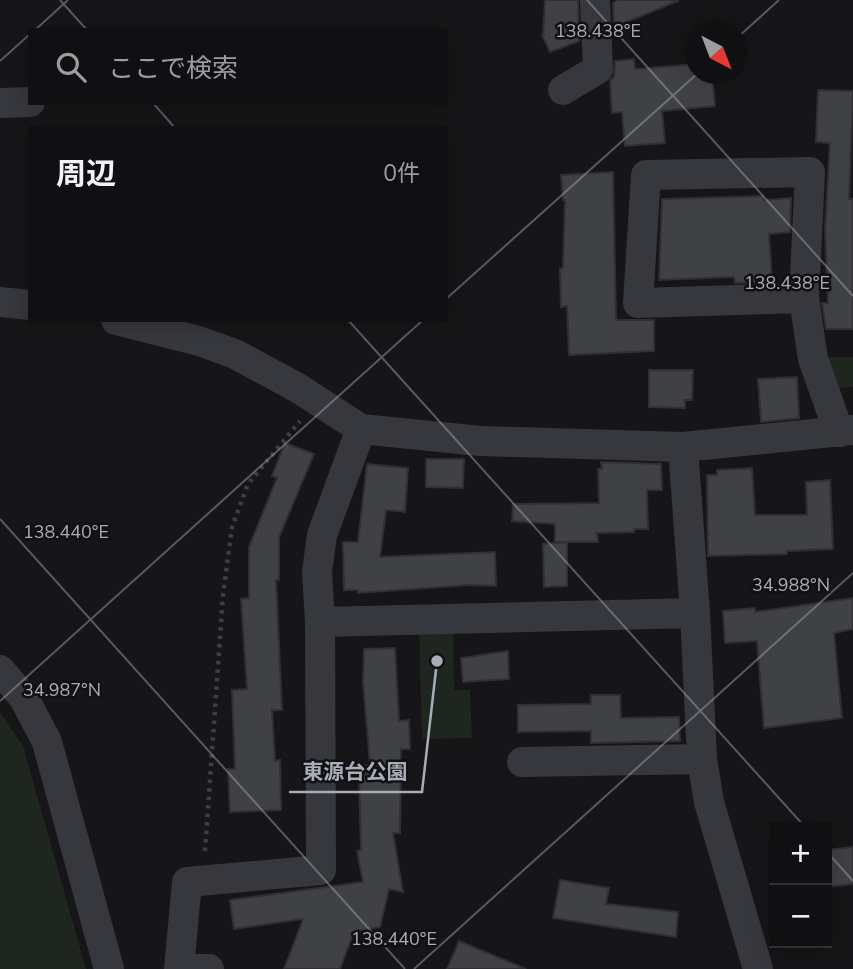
<!DOCTYPE html>
<html lang="ja">
<head>
<meta charset="utf-8">
<style>
	body { margin:0; font-family:"Nunito Sans","Noto Sans JP",sans-serif; background:#1e1e20; color:#f1f3f6 }
	.controls { position:absolute; right:21px; bottom:21px; display:grid; overflow:hidden; border-radius:0px; box-shadow:0 4px 18px #0003 }
	.controls button { width:63px; height:63px; display:grid; place-items:center; padding:0; border:0; border-bottom:2px solid #303032; background:#101012; color:#f1f3f6; font:35px sans-serif }
	.compass { position:absolute; left:685px; top:21px; width:63px; height:63px; border-radius:50%; background:#101012; box-shadow:0 4px 18px #0003; rotate:138deg }
	.list { margin:0; padding:0; list-style:none }
	h2 { display:flex; justify-content:space-between; align-items:center; height:91px; margin:0; padding:0 28px; font-size:30px }
	h2 small { font-size:23px; font-weight:400; color:#9c9d9f }
	.icon { flex:none; width:38px; height:38px; fill:none; stroke:currentColor; stroke-width:2; stroke-linecap:round; stroke-linejoin:round }
	.map { position:relative; flex:none; width:853px; height:969px; overflow:hidden }
	.search { position:absolute; background:#101012; box-shadow:0 4px 18px #0003; left:28px; top:28px; width:420px; height:77px; display:flex; align-items:center; gap:18px; box-sizing:border-box; padding:0 24px; border-radius:0px; color:#9c9d9f; font-size:26px }
	.panel { position:absolute; background:#101012; box-shadow:0 4px 18px #0003; left:28px; top:126px; width:420px; height:196px; border-radius:0px }
	.map>svg:first-child { display:block }
	.green { fill:#1e261f }
	.building { fill:#404145; stroke:#303034; stroke-width:2 }
	.lines { fill:none; stroke-linecap:round; stroke-linejoin:round }
	.path { stroke:#3d3f44; stroke-width:4.5; stroke-dasharray:3.5 5; stroke-linecap:butt }
	.street { stroke:#37383d; stroke-width:30 }
	.ticks { fill:none; stroke:#a8adb8; stroke-width:2; stroke-opacity:0.45 }
	.ticks-label { font-size:18px; text-anchor:middle; fill:#a8adb8; stroke:#111113; stroke-width:5; stroke-linejoin:round; paint-order:stroke }
	.leader { fill:none; stroke:#a8adb8; stroke-width:2.5 }
	.callout-dot { fill:#a8adb8; stroke:#111113; stroke-width:2.5 }
	.callout-label { font-size:21px; text-anchor:middle; font-weight:bold; fill:#a8adb8; stroke:#111113; stroke-width:5; stroke-linejoin:round; paint-order:stroke }
</style>
</head>
<body>
<div class="map">
<svg width="853" height="969" viewBox="0 0 853 969">
	<rect width="100%" height="100%" fill="#161618"/>
	<g class="green">
		<path d="M826 357H853V387L833 388Z"/>
		<path d="M419 632H453L454 690H470L472 738 422 739Z"/>
		<path d="M0 712 23 746 86 969H0Z"/>
	</g>
	<g class="building">
		<path d="M545 0H578L579 41 550 52 542 35 545 34H543Z"/>
		<path d="M618 0H678V1L614 27 613 3Z"/>
		<path d="M634 59 635 69 696 64V74H712L715 106 662 111 665 143 625 146 622 112 612 113 610 81 614 77 615 61Z"/>
		<path d="M818 90 853 91 849 199H853V329H826L822 303H828L825 230 830 143 816 142Z"/>
		<path d="M613 172 616 320H654V351L569 355 567 306 561 307 560 269 563 268 565 200H563L561 175Z"/>
		<path d="M763 196 764 200 791 198 790 232 769 234 772 281 735 283 734 277 659 280 662 199Z"/>
		<path d="M649 370H693L692 400H685V408L649 407Z"/>
		<path d="M797 377 799 418 761 422 758 379Z"/>
		<path d="M285 443 314 454 279 537V580H276L282 710H272L275 761 280 760 281 810 230 812 228 769H235L232 690 247 689 241 599 249 598V547L277 478 272 476Z"/>
		<path d="M426 459H464L463 488 426 487Z"/>
		<path d="M601 462 661 464 662 490H647L648 529H634V532L597 533 598 542H555V524L512 521 513 504 599 503 598 469H602Z"/>
		<path d="M367 464 408 468 405 512 386 510 380 557 495 552 496 586 469 585 358 593V590H344L343 542H358Z"/>
		<path d="M752 468 755 515H807L806 482 830 480 833 549 787 551V554L708 556 707 475H717V470Z"/>
		<path d="M567 542V586L544 587 543 544Z"/>
		<path d="M853 598V629L834 633 842 718 764 728 757 641 725 643 723 611 755 608V612Z"/>
		<path d="M395 648 399 721 409 720 410 749H401L400 833H393L403 892 389 889 380 927 354 932 340 969H284L303 919 234 929 230 900 363 882 357 851 361 850 359 775H366V765H370L363 681 364 649Z"/>
		<path d="M508 651 509 679 463 682 461 658Z"/>
		<path d="M591 695H620L621 718 679 717 680 741 591 743V731L518 732V705L591 704Z"/>
		<path d="M853 847V884L827 887V850Z"/>
		<path d="M560 880 609 888 606 904 678 912 676 937 553 918Z"/>
		<path d="M459 941 526 969H447Z"/>
	</g>
	<g class="lines">
		<path class="path" d="M205 851 223 595 232 527 248 484 300 421"/>
		<g class="street">
			<path d="M563 90 598 69 595 0"/>
			<path d="M0 103 30 102"/>
			<path d="M804 298 638 303 646 175 810 172 804 298 813 359 839 432"/>
			<path d="M0 302 30 305"/>
			<path d="M116 320 199 341 235 354 298 388 361 429 480 441 683 447 853 430"/>
			<path d="M683 447 695 613 702 759 709 802 758 969"/>
			<path d="M320 622 695 613"/>
			<path d="M0 670 24 698 47 742 109 969"/>
			<path d="M522 762 702 759"/>
			<path d="M179 969 187 882 321 870 320 622 317 572 322 535 361 429"/>
			<path d="M196 969H209"/>
		</g>
	</g>
	<path class="ticks" d="M60 0 87 30M587 0 853 296M35 30 68 0M738 37 779 0M0 61 30 34M153 103 175 128M446 299 697 74M348 320 805 827M0 519 405 969M0 701 423 320M827 852 853 881M414 969 853 573"/>
	<g class="ticks-label">
		<text x="598" y="37">138.438°E</text>
		<text x="787" y="289">138.438°E</text>
		<text x="66" y="538">138.440°E</text>
		<text x="791" y="591">34.988°N</text>
		<text x="62" y="696">34.987°N</text>
		<text x="394" y="945">138.440°E</text>
	</g>
	<path class="leader" d="M437 661L422 792H289"/>
	<circle class="callout-dot" cx="437" cy="661" r="7"/>
	<g class="callout-label">
		<text x="355" y="779">東源台公園</text>
	</g>
</svg>
<div class="controls">
<button>+</button>
<button>−</button>
</div>
<svg class="compass" viewBox="-18 -18 36 36"><path d="M0-13l5 13h-10z" fill="#e53935"/><path d="M0 13l5-13h-10z" fill="#9c9d9f"/></svg>
<div class="search"><svg class="icon" aria-label="search" viewBox="0 0 24 24"><circle cx="10" cy="10" r="6"/><path d="M15 15l6 6"/></svg>ここで検索</div>
<section class="panel">
<h2>周辺<small>0件</small></h2>
<ul class="list">
</ul>
</section>
</div>
</body>
</html>
